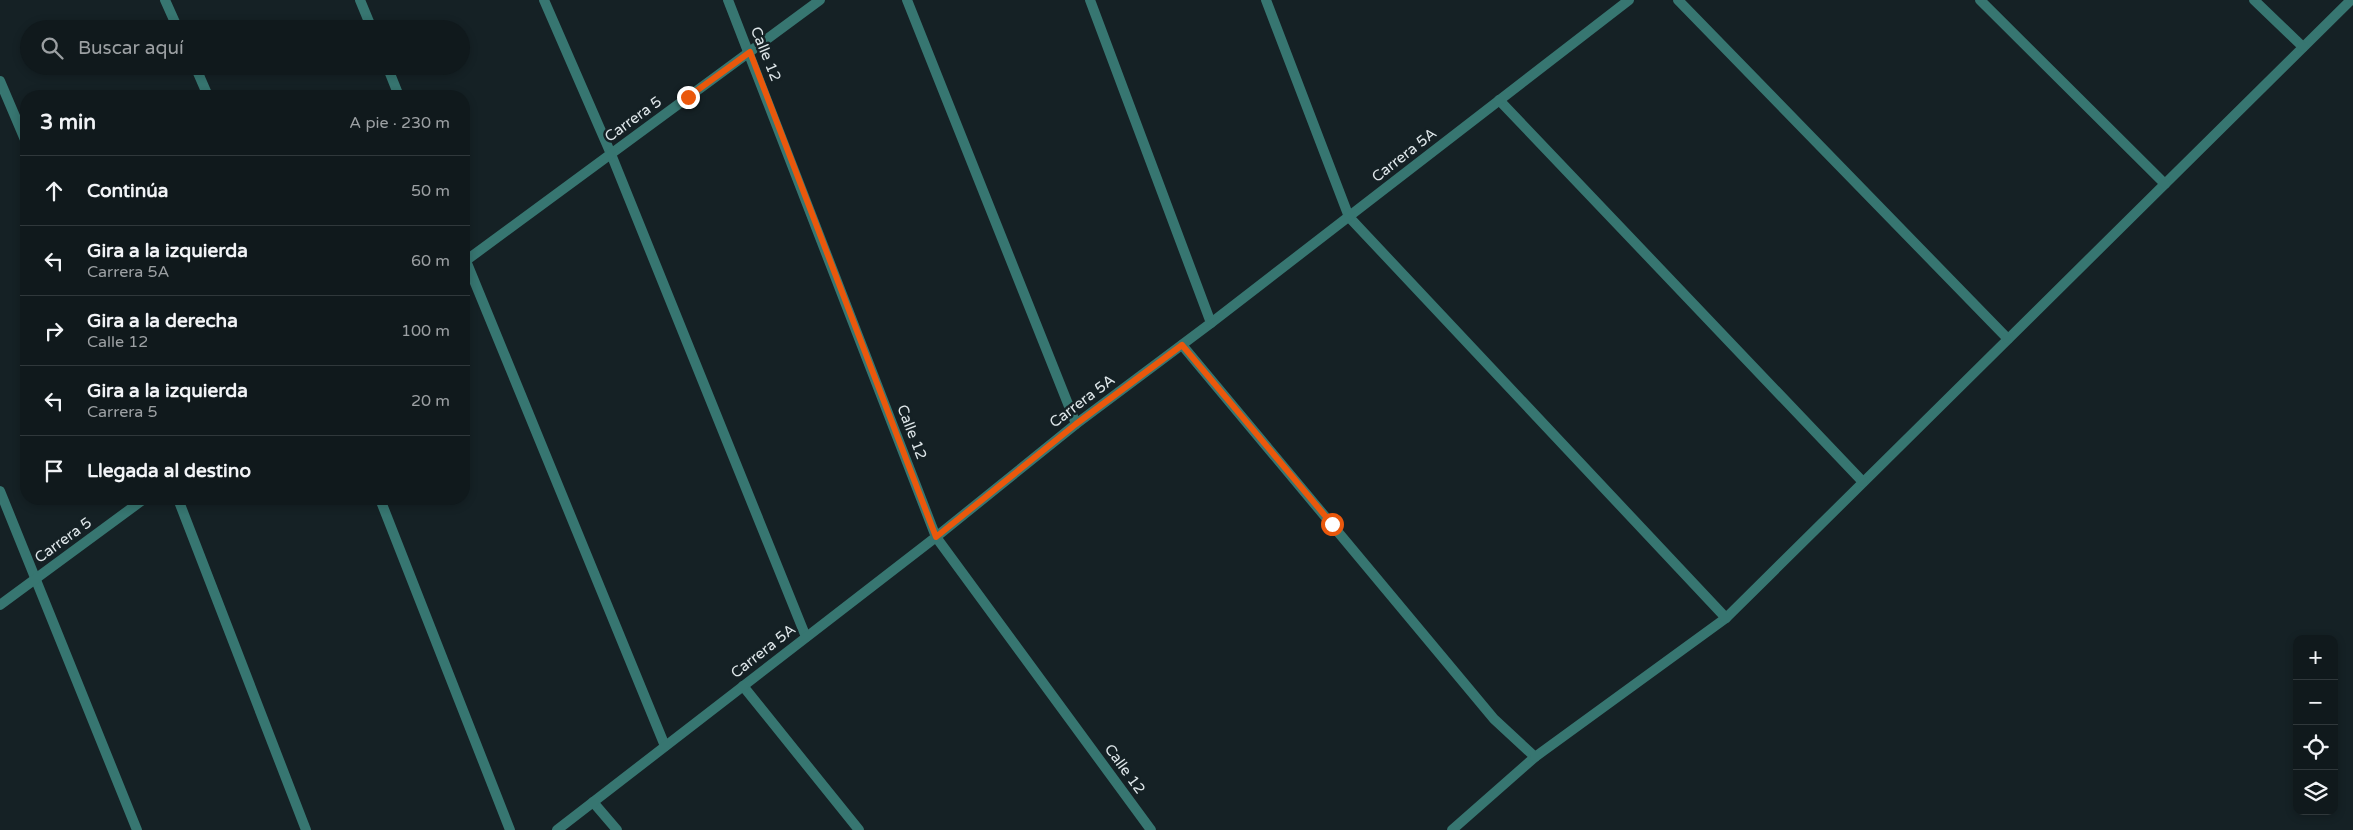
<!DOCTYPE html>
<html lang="es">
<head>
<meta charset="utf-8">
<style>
	body { margin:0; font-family:"Varela Round",sans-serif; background:#1e2629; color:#f1f3f6 }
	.controls { position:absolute; right:15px; bottom:15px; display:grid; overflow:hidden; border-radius:10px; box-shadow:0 2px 8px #0003 }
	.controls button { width:45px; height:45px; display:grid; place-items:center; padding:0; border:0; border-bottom:1px solid #30383b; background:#10191c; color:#f1f3f6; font:25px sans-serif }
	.stop { position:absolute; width:15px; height:15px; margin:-11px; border:4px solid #ea580c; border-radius:50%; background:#fff }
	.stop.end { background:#ea580c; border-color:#fff; box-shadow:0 1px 5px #0008 }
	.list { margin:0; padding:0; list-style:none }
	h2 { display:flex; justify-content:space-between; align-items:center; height:65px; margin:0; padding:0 20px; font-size:21px }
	h2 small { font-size:16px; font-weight:400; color:#9ca0a3 }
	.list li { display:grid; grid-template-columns:32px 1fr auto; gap:15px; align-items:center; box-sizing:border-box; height:70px; padding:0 20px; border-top:1px solid #30383b }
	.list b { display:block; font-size:19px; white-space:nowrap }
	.list p { margin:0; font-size:16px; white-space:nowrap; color:#9ca0a3 }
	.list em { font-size:16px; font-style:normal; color:#9ca0a3 }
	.icon { flex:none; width:28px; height:28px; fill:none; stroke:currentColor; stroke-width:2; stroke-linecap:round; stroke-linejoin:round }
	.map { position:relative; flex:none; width:2353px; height:830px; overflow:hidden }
	.search { position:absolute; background:#10191c; box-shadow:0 2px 8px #0003; left:20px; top:20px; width:450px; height:55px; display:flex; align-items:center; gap:12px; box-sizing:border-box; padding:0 18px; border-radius:28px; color:#9ca0a3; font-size:19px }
	.panel { position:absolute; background:#10191c; box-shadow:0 2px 8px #0003; left:20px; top:90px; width:450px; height:415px; border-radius:20px }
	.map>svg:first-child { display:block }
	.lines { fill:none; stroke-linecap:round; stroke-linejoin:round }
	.service { stroke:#377671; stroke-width:10 }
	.minor { stroke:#377671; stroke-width:10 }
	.route { stroke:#ea580c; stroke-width:6 }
	.labels { text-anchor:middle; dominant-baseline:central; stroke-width:5; stroke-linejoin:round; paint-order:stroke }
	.street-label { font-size:15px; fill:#dfe7ea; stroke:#152125 }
</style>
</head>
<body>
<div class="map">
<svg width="2353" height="830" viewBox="0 0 2353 830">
	<rect width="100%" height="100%" fill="#152125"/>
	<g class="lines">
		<g class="service">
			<path d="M1182 345 1494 719 1535 757 1452 830"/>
			<path d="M1535 757 1726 618"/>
		</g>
		<g class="minor">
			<path d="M165 0 178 29"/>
			<path d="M360 0 372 29"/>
			<path d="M544 0 611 154 806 637"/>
			<path d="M728 0 936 537 1151 830"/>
			<path d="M907 0 1076 424"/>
			<path d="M1090 0 1211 323"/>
			<path d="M1266 0 1349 217 1726 618 2351 0"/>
			<path d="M1678 0 2008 339"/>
			<path d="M1980 0 2165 184"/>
			<path d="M2254 0 2303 47"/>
			<path d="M195 66 208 96"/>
			<path d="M387 66 399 96"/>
			<path d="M0 81 26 142"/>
			<path d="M1499 100 1863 482"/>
			<path d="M464 256 665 746"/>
			<path d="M464 262 820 0"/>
			<path d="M0 491 137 830"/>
			<path d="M178 499 306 830"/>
			<path d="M380 499 510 830"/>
			<path d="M0 605 144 499"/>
			<path d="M743 686 859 830"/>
			<path d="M593 802 617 830"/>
			<path d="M557 830 936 537 1076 424 1211 323 1629 0"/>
		</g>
	</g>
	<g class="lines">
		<path class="route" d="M688 97 750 52 936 537 1076 424 1182 345 1332 524"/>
	</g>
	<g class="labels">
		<g class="street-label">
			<text transform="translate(766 54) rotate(68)">Calle 12</text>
			<text transform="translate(633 119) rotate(-36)">Carrera 5</text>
			<text transform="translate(1404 155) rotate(-38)">Carrera 5A</text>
			<text transform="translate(1082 401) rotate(-37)">Carrera 5A</text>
			<text transform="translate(912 432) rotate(69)">Calle 12</text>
			<text transform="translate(63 540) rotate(-36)">Carrera 5</text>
			<text transform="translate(763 651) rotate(-38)">Carrera 5A</text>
			<text transform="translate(1125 769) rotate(54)">Calle 12</text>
		</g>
	</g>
</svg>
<div class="controls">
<button>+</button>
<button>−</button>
<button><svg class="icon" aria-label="locate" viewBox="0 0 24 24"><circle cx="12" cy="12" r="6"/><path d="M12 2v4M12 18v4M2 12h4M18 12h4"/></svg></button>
<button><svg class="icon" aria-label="layers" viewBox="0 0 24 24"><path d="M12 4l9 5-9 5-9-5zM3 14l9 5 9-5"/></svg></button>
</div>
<div class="stop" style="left:1332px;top:524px"></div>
<div class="stop end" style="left:688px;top:97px"></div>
<div class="search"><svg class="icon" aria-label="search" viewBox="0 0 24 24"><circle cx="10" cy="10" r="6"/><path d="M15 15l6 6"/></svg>Buscar aquí</div>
<section class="panel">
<h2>3 min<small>A pie · 230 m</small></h2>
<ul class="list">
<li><svg class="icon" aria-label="ahead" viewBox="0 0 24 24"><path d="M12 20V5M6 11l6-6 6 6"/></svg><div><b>Continúa</b></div><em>50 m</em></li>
<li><svg class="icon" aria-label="left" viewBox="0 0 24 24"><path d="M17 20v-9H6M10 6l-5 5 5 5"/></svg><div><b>Gira a la izquierda</b><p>Carrera 5A</p></div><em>60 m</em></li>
<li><svg class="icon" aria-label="right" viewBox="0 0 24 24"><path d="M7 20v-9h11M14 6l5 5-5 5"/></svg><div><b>Gira a la derecha</b><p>Calle 12</p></div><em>100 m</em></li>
<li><svg class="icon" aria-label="left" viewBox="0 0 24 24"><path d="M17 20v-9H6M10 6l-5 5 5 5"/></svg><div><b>Gira a la izquierda</b><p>Carrera 5</p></div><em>20 m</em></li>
<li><svg class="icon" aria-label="arrive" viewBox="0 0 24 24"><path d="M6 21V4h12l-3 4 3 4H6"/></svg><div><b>Llegada al destino</b></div></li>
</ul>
</section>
</div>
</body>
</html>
